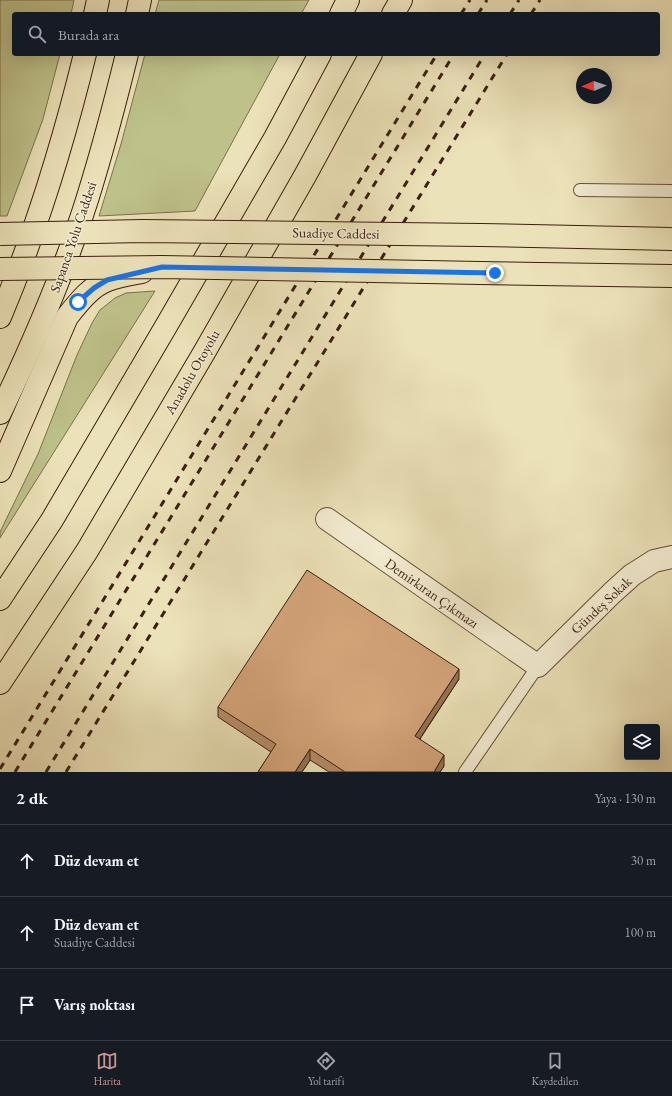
<!DOCTYPE html>
<html lang="tr">
<head>
<meta charset="utf-8">
<style>
	body { margin:0; font-family:"EB Garamond",serif; background:#242831; color:#f1f3f6 }
	.controls { position:absolute; right:12px; bottom:12px; display:grid; overflow:hidden; border-radius:4px; box-shadow:0 4px 16px #0002 }
	.controls button { width:36px; height:36px; display:grid; place-items:center; padding:0; border:0; border-bottom:1px solid #363941; background:#171b24; color:#f1f3f6; font:20px sans-serif }
	.compass { position:absolute; left:576px; top:68px; width:36px; height:36px; border-radius:50%; background:#171b24; box-shadow:0 4px 16px #0002; rotate:268deg }
	.stop { position:absolute; width:12px; height:12px; margin:-9px; border:3px solid #1a73e8; border-radius:50%; background:#fff }
	.stop.end { background:#1a73e8; border-color:#fff; box-shadow:0 1px 4px #0008 }
	.list { margin:0; padding:0; list-style:none }
	h2 { display:flex; justify-content:space-between; align-items:center; height:52px; margin:0; padding:0 16px; font-size:17px }
	h2 small { font-size:13px; font-weight:400; color:#9ea1a6 }
	.list li { display:grid; grid-template-columns:26px 1fr auto; gap:12px; align-items:center; box-sizing:border-box; height:72px; padding:0 16px; border-top:1px solid #363941 }
	.list b { display:block; font-size:15px; white-space:nowrap }
	.list p { margin:0; font-size:13px; white-space:nowrap; color:#9ea1a6 }
	.list em { font-size:13px; font-style:normal; color:#9ea1a6 }
	.icon { flex:none; width:22px; height:22px; fill:none; stroke:currentColor; stroke-width:2; stroke-linecap:round; stroke-linejoin:round }
	.map { position:relative; flex:none; width:672px; height:772px; overflow:hidden }
	.search { position:absolute; background:#171b24; box-shadow:0 4px 16px #0002; left:12px; right:12px; top:12px; height:44px; display:flex; align-items:center; gap:10px; box-sizing:border-box; padding:0 14px; border-radius:4px; color:#9ea1a6; font-size:15px }
	.sheet { height:268px; background:#171b24 }
	nav { display:flex; justify-content:space-around; align-items:center; box-sizing:border-box; height:56px; border-top:1px solid #363941; background:#171b24; font-size:11px; color:#9ea1a6 }
	nav a { display:grid; justify-items:center; gap:2px }
	nav .on { color:#c59692 }
	.map>svg:first-child { display:block }
	.green { fill:#bec18a; stroke:#7c704e }
	.lines { fill:none; stroke-linecap:round; stroke-linejoin:round }
	.service-casing { stroke:#674f3b; stroke-width:14 }
	.minor-casing { stroke:#674f3b; stroke-width:24 }
	.primary-casing { stroke:#3b1e11; stroke-width:24 }
	.trunk-casing { stroke:#3b1e11; stroke-width:24 }
	.motorway-casing { stroke:#3b1e11; stroke-width:24 }
	.service { stroke:#f3ecd2; stroke-width:12 }
	.minor { stroke:#f3ecd2; stroke-width:22 }
	.primary { stroke:#ece2b9; stroke-width:22 }
	.trunk { stroke:#ece2b9; stroke-width:22 }
	.motorway { stroke:#ece2b9; stroke-width:22 }
	.rail { stroke:#3b1e11; stroke-width:3; stroke-dasharray:7 7; stroke-linecap:butt }
	.primary-bridge-casing { stroke:#3b1e11; stroke-width:24; stroke-linecap:butt }
	.primary-bridge { stroke:#ece2b9; stroke-width:22 }
	.wall { fill:#b68d68; stroke:#3b1e11 }
	.shaded-wall { fill:#947355; stroke:#3b1e11 }
	.building { fill:#d4a479; stroke:#3b1e11 }
	.route { stroke:#1a73e8; stroke-width:5 }
	.labels { text-anchor:middle; dominant-baseline:central; stroke-width:3; stroke-linejoin:round; paint-order:stroke }
	.street-label { font-size:14px; fill:#3b1e11; stroke:#f3ecd2 }
</style>
</head>
<body>
<div class="map">
<svg width="672" height="772" viewBox="0 0 672 772">
	<rect width="100%" height="100%" fill="#ece2b9"/>
	<filter id="stains"><feTurbulence type="fractalNoise" baseFrequency=".005" numOctaves="4"/><feColorMatrix values="0 0 0 0 .2 0 0 0 0 .09 0 0 0 0 .02 0 0 0 .5 -.17"/></filter>
	<radialGradient id="worn" r=".72"><stop offset=".6" stop-color="#630" stop-opacity="0"/><stop offset="1" stop-color="#630" stop-opacity=".3"/></radialGradient>
	<g class="green">
		<path d="M0 0H74L71 14H14V54H60L43 119 7 216H0Z"/>
		<path d="M159 0H309L301 14H155Z"/>
		<path d="M145 54H280L195 211 99 216 121 144Z"/>
		<path d="M155 291 0 538V532L38 454 77 355 92 323 100 310 115 298 126 293Z"/>
	</g>
	<g class="lines">
		<defs>
			<g id="service">
				<path d="M580 190 672 191"/>
				<path d="M465 772 538 666"/>
			</g>
			<path id="minor" d="M327 519 538 666 612 593 632 575 654 561 672 557"/>
			<g id="primary">
				<path d="M481 235 672 239"/>
				<path d="M480 273 672 276"/>
				<path d="M0 471 67 317C78 303 91 286 108 280 119 276 131 274 142 272"/>
			</g>
			<g id="trunk">
				<path d="M95 14 98 0"/>
				<path d="M137 14 140 0"/>
				<path d="M0 317C36 232 63 144 85 54"/>
				<path d="M0 413C33 344 64 273 87 200 102 152 115 103 127 54"/>
			</g>
			<g id="motorway">
				<path d="M341 14 348 0"/>
				<path d="M393 14 401 0"/>
				<path d="M0 599 52 520 165 328 275 138 320 54"/>
				<path d="M0 683 87 551 205 351 306 174 371 54"/>
			</g>
		</defs>
		<use href="#service" class="service-casing"/>
		<use href="#minor" class="minor-casing"/>
		<use href="#primary" class="primary-casing"/>
		<use href="#trunk" class="trunk-casing"/>
		<use href="#motorway" class="motorway-casing"/>
		<use href="#service" class="service"/>
		<use href="#minor" class="minor"/>
		<use href="#primary" class="primary"/>
		<use href="#trunk" class="trunk"/>
		<use href="#motorway" class="motorway"/>
		<g class="rail">
			<path d="M461 14 470 0"/>
			<path d="M478 14 487 0"/>
			<path d="M510 14 519 0"/>
			<path d="M531 14 540 0"/>
			<path d="M0 769 437 54"/>
			<path d="M15 772 454 54"/>
			<path d="M46 772 485 54"/>
			<path d="M66 772 507 54"/>
		</g>
		<defs>
			<g id="primary-bridge">
				<path d="M0 234 142 231 481 235"/>
				<path d="M0 269 162 267 480 273"/>
			</g>
		</defs>
		<use href="#primary-bridge" class="primary-bridge-casing"/>
		<use href="#primary-bridge" class="primary-bridge"/>
	</g>
	<path class="wall" d="M459 679 420 739 444 766 440 772H329L310 760 302 772H258L271 752 218 717V707Z"/>
	<g class="shaded-wall">
		<path d="M459 669V679L415 746V736Z"/>
		<path d="M310 749V760L302 772H295Z"/>
		<path d="M444 755V766L440 772H434Z"/>
	</g>
	<path class="building" d="M307 570 459 669 415 736 444 755 434 772H345L310 749 295 772H258L276 744 218 707Z"/>
	<g class="lines">
		<path class="route" d="M78 302 94 288 107 280 162 267 495 273"/>
	</g>
	<g class="labels">
		<g class="street-label">
			<text transform="translate(336 233) rotate(1)">Suadiye Caddesi</text>
			<text transform="translate(73 237) rotate(-71)">Sapanca Yolu Caddesi</text>
			<text transform="translate(192 372) rotate(-60)">Anadolu Otoyolu</text>
			<text transform="translate(432 593) rotate(35)">Demirkıran Çıkmazı</text>
			<text transform="translate(601 605) rotate(-43)">Gündeş Sokak</text>
		</g>
	</g>
	<rect width="100%" height="100%" filter="url(#stains)"/>
	<rect width="100%" height="100%" fill="url(#worn)"/>
</svg>
<div class="controls">
<button><svg class="icon" aria-label="layers" viewBox="0 0 24 24"><path d="M12 4l9 5-9 5-9-5zM3 14l9 5 9-5"/></svg></button>
</div>
<svg class="compass" viewBox="-18 -18 36 36"><path d="M0-13l5 13h-10z" fill="#e53935"/><path d="M0 13l5-13h-10z" fill="#9ea1a6"/></svg>
<div class="stop" style="left:78px;top:302px"></div>
<div class="stop end" style="left:495px;top:273px"></div>
<div class="search"><svg class="icon" aria-label="search" viewBox="0 0 24 24"><circle cx="10" cy="10" r="6"/><path d="M15 15l6 6"/></svg>Burada ara</div>
</div>
<section class="sheet">
<h2>2 dk<small>Yaya · 130 m</small></h2>
<ul class="list">
<li><svg class="icon" aria-label="ahead" viewBox="0 0 24 24"><path d="M12 20V5M6 11l6-6 6 6"/></svg><div><b>Düz devam et</b></div><em>30 m</em></li>
<li><svg class="icon" aria-label="ahead" viewBox="0 0 24 24"><path d="M12 20V5M6 11l6-6 6 6"/></svg><div><b>Düz devam et</b><p>Suadiye Caddesi</p></div><em>100 m</em></li>
<li><svg class="icon" aria-label="arrive" viewBox="0 0 24 24"><path d="M6 21V4h12l-3 4 3 4H6"/></svg><div><b>Varış noktası</b></div></li>
</ul>
</section>
<nav>
<a class="on"><svg class="icon" aria-label="map" viewBox="0 0 24 24"><path d="M3 6l6-2 6 2 6-2v14l-6 2-6-2-6 2zM9 4v14M15 6v14"/></svg>Harita</a>
<a><svg class="icon" aria-label="directions" viewBox="0 0 24 24"><path d="M12 3l9 9-9 9-9-9zM9 14v-3h6M13 9l2 2-2 2"/></svg>Yol tarifi</a>
<a><svg class="icon" aria-label="saved" viewBox="0 0 24 24"><path d="M7 4h10v16l-5-4-5 4z"/></svg>Kaydedilen</a>
</nav>
</body>
</html>
